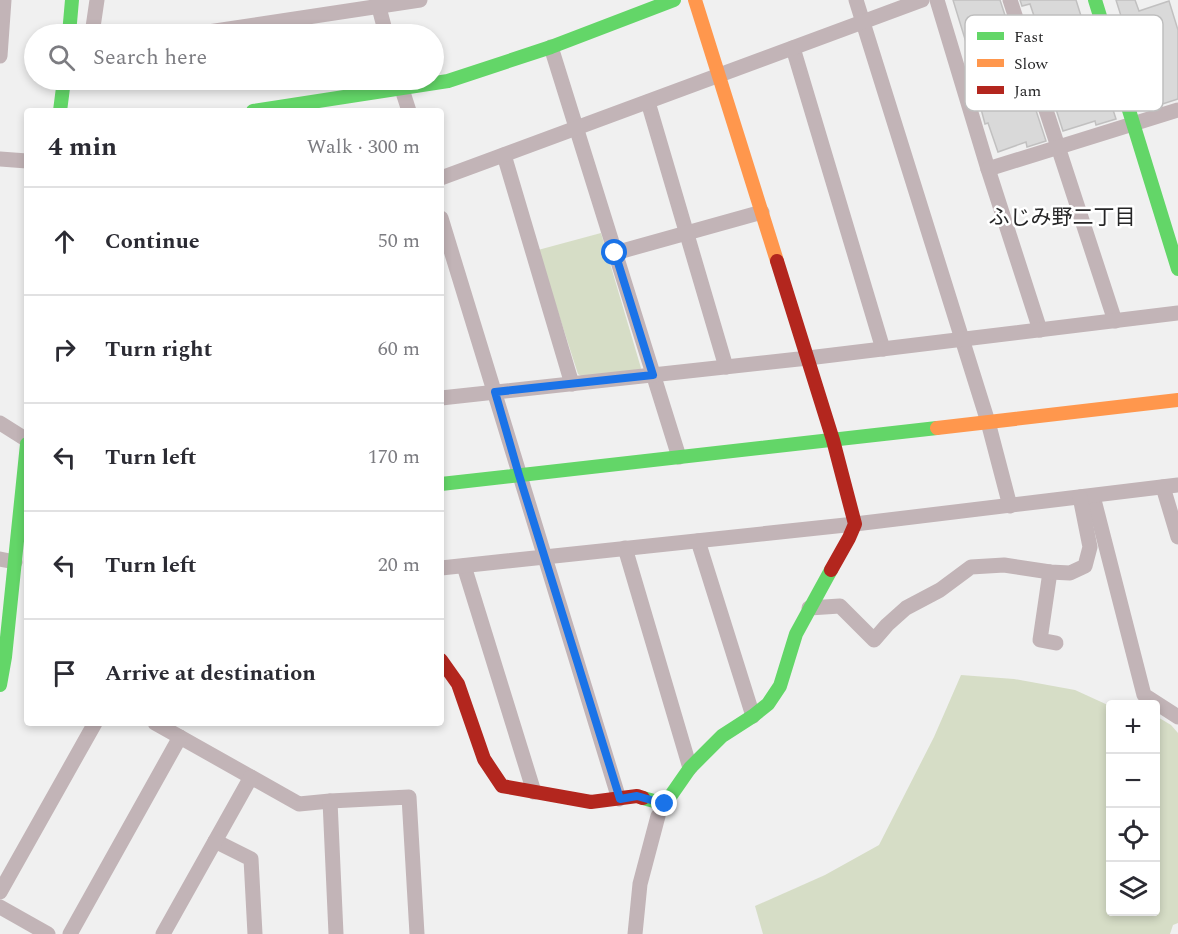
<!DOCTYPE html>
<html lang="en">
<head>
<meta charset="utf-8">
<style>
	body { margin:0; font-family:Spectral,"Noto Sans JP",serif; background:#f2f2f3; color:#2b2b33 }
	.controls { position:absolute; right:18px; bottom:18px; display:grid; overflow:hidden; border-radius:6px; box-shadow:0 3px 9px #0003 }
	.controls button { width:54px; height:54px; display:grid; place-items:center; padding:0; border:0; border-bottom:2px solid #e1e1e2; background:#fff; color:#2b2b33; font:30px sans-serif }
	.stop { position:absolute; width:18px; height:18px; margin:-14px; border:4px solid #1a73e8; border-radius:50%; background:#fff }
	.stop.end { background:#1a73e8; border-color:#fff; box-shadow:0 2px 6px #0008 }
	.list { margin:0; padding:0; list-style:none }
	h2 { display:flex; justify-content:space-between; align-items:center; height:78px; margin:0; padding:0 24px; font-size:26px }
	h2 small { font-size:20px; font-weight:400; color:#7c7c81 }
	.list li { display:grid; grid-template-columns:39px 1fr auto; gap:18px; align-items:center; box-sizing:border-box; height:108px; padding:0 24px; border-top:2px solid #e1e1e2 }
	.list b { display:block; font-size:22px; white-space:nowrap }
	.list em { font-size:20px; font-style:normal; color:#7c7c81 }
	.icon { flex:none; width:33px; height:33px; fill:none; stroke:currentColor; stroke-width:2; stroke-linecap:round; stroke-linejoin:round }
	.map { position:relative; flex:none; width:1178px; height:934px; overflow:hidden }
	.search { position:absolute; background:#fff; box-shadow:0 3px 9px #0003; left:24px; top:24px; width:420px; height:66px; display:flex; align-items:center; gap:15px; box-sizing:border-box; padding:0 21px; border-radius:33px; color:#7c7c81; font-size:22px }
	.panel { position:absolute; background:#fff; box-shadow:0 3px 9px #0003; left:24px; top:108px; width:420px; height:618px; border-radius:6px }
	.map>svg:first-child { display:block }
	.green { fill:#d6ddc6 }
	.building { fill:#d9d9d9; stroke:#c1c0c0; stroke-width:1.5 }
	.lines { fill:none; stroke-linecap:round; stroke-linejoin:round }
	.street { stroke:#c2b4b7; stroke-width:15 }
	.fast { stroke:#63d668; stroke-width:14 }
	.slow { stroke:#ff974d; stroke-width:14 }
	.jam { stroke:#b3261e; stroke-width:14 }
	.route { stroke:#1a73e8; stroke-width:8 }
	.labels { text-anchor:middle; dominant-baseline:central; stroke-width:5; stroke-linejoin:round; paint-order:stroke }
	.neighbourhood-label { font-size:21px; fill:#262627; stroke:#fff }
	.key { fill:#fff; stroke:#bebebe; stroke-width:1.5 }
	.key-label { font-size:16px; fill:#262627 }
</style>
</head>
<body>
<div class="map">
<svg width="1178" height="934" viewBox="0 0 1178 934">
	<rect width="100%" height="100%" fill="#f0f0f0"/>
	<g class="green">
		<path d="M601 233 641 368 640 370 583 377 578 374 538 250Z"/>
		<path d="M961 675 1014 679 1075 690 1110 706V912H1156V716L1171 725 1178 733V923L1173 925 1170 934H763L755 906 825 875 879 845 934 737Z"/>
	</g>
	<g class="building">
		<path d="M953 0H1000L1046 141 1027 147 1026 142 998 152 988 123 985 124 981 109 983 108 970 66 973 65Z"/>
		<path d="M1020 0H1076L1087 35 1091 34 1106 81 1104 82 1116 119 1096 125 1095 121 1063 131 1045 75 1052 72 1039 31 1030 4 1022 6Z"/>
		<path d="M1116 0H1135L1139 11 1169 1 1178 30V99L1150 108Z"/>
	</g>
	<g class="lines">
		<g class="street">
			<path d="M377 0 386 34"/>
			<path d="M856 0 988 422 1010 506"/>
			<path d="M937 0 988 169 1040 330"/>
			<path d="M1010 0 1115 321"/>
			<path d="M92 34 97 0"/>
			<path d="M195 34 420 0"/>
			<path d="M551 47 679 457"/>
			<path d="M793 48 883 349"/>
			<path d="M0 56 4 0"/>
			<path d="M399 80 409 111"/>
			<path d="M648 102 726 367"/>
			<path d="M504 155 572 384"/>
			<path d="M0 159 27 161"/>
			<path d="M988 169 1178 110"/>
			<path d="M441 178 922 0"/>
			<path d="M441 218 619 799"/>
			<path d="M615 253 762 212"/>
			<path d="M441 398 808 358 1178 313"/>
			<path d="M0 423 27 440"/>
			<path d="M1163 487 1178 537"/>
			<path d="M1093 496 1144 695 1178 717"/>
			<path d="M698 541 753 716"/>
			<path d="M625 548 690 768"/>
			<path d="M0 559 15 562"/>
			<path d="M464 566 534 792"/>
			<path d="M441 568 855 524 1178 485"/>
			<path d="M1050 572 1040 640 1056 643"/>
			<path d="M809 608 840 606 874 640 887 625 906 608 940 590 971 567 1004 565 1050 572 1070 573 1085 566 1090 547 1080 497"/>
			<path d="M155 723 299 804 330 801 409 797 417 934"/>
			<path d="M330 801 336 934"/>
			<path d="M215 841 251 859 255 934"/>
			<path d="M0 892 95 723"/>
			<path d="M0 907 48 934"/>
			<path d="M70 934 180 737"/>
			<path d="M163 934 251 777"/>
			<path d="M635 934 640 884 658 816"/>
		</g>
		<g class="fast">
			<path d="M1095 0 1178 269"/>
			<path d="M69 34 72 0"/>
			<path d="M60 111 64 80"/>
			<path d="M253 111 448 81 551 47 674 0"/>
			<path d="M441 484 937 428"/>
			<path d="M0 685 5 657 27 444"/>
			<path d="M643 798 665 804 690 768 722 736 753 716 768 704 780 686 796 634 831 570"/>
		</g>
		<g class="slow">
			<path d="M695 0 777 261"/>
			<path d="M937 428 1178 400"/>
		</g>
		<g class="jam">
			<path d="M777 261 833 440 855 524 849 538 831 570"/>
			<path d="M441 660 458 684 484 759 502 786 591 802 637 796 643 798"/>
		</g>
	</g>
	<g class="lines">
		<path class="route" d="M615 253 653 375 495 392 519 475 620 799 637 796 665 804"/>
	</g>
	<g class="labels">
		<g class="neighbourhood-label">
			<text x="1062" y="218">ふじみ野二丁目</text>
		</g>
	</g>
	<rect x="965" y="15" width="198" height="96" rx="9" class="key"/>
	<rect x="977" y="32" width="27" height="8" fill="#63d668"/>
	<rect x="977" y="59" width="27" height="8" fill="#ff974d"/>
	<rect x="977" y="86" width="27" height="8" fill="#b3261e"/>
	<g class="key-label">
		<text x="1014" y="42">Fast</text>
		<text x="1014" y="69">Slow</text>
		<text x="1014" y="96">Jam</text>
	</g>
</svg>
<div class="controls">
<button>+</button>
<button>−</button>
<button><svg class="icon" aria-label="locate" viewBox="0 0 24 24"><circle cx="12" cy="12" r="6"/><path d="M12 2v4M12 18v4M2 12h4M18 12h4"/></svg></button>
<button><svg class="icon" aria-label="layers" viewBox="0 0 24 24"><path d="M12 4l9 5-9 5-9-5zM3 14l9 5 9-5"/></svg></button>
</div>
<div class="stop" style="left:615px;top:253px"></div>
<div class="stop end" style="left:665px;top:804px"></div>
<div class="search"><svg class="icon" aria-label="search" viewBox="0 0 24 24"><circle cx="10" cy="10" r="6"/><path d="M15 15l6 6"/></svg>Search here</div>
<section class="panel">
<h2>4 min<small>Walk · 300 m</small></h2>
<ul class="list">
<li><svg class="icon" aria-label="ahead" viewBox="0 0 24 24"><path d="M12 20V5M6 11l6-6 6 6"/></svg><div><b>Continue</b></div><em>50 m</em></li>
<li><svg class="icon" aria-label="right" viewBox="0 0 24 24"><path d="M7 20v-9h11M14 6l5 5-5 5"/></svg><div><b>Turn right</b></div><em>60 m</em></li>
<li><svg class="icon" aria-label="left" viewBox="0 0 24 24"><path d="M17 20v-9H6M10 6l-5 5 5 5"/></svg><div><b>Turn left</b></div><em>170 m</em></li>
<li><svg class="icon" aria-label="left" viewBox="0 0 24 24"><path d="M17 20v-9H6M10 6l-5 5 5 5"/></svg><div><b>Turn left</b></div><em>20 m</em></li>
<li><svg class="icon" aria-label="arrive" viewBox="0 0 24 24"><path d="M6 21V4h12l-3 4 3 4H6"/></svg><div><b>Arrive at destination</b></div></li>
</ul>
</section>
</div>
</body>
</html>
